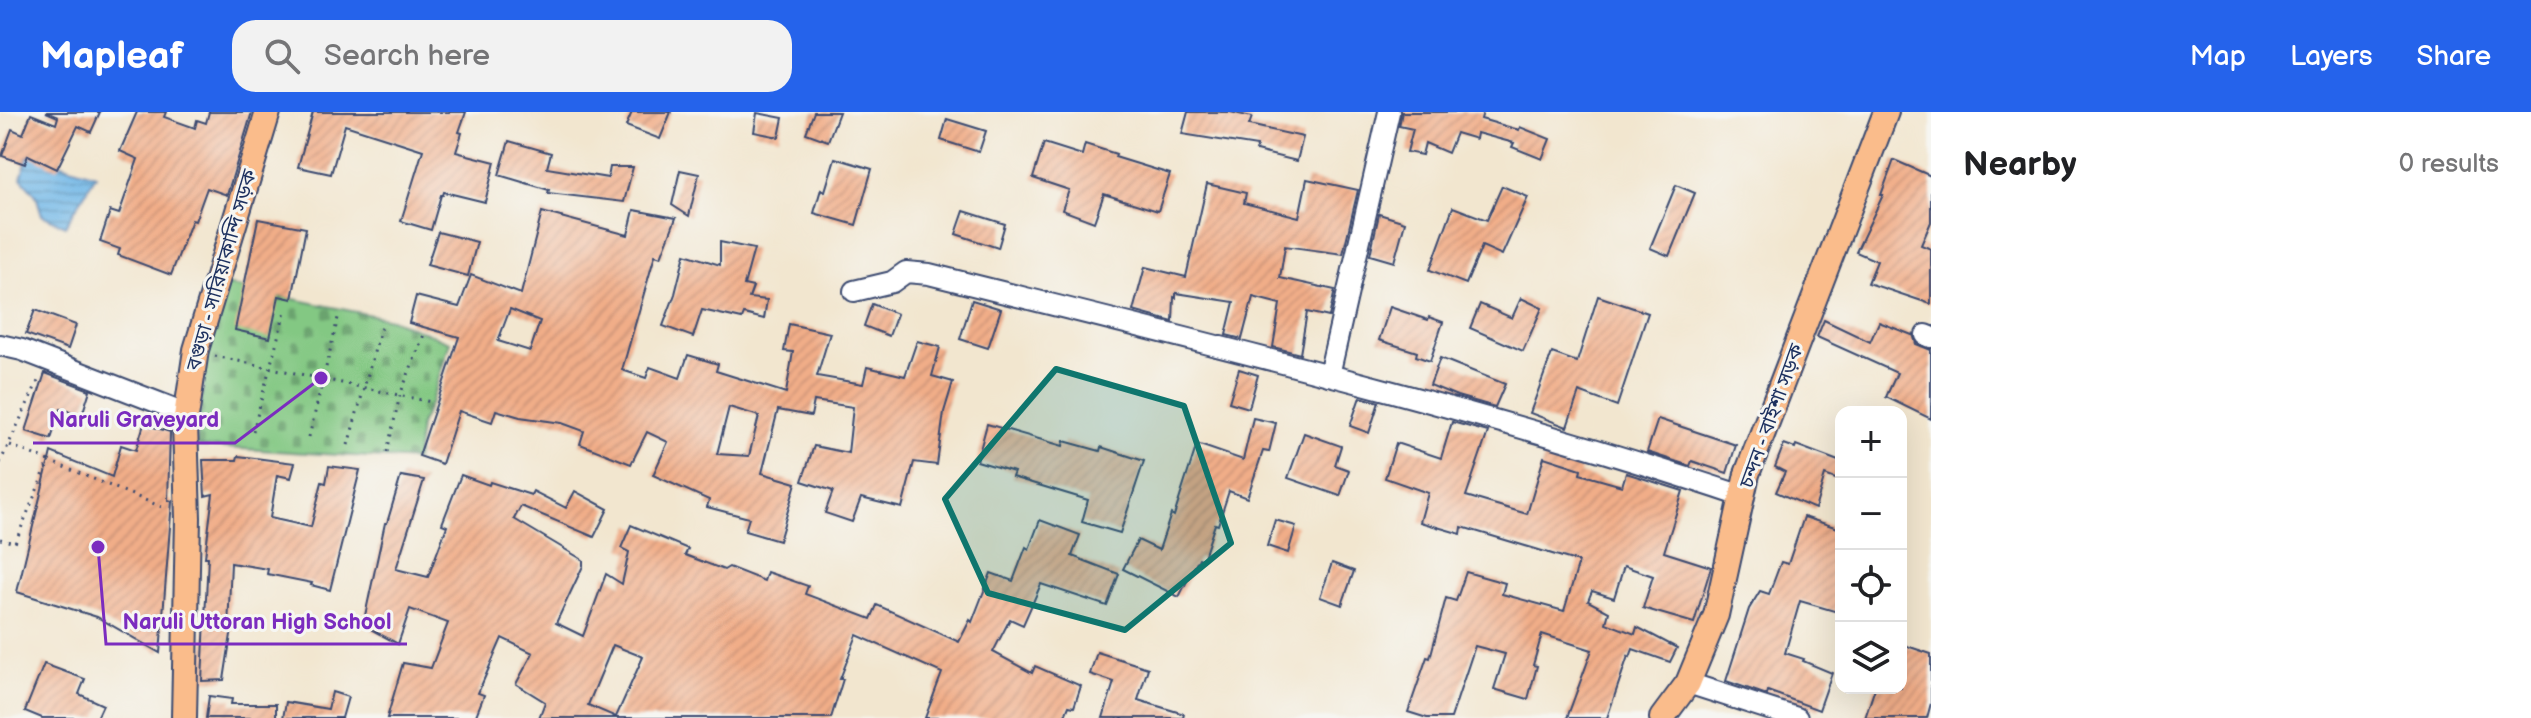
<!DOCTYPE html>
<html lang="en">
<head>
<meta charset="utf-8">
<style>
	body { margin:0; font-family:"Balsamiq Sans","Noto Sans Bengali",sans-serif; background:#f2f2f2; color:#202124 }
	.controls { position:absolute; right:24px; bottom:24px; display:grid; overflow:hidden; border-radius:16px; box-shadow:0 8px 32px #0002 }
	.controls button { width:72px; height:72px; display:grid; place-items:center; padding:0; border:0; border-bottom:2px solid #e0e0e0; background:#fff; color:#202124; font:40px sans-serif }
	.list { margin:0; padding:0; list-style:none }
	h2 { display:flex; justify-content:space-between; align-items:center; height:104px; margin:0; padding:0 32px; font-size:34px }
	h2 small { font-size:26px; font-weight:400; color:#757577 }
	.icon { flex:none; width:44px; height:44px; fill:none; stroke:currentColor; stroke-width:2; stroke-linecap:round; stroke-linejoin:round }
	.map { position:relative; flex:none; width:1931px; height:606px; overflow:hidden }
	header { display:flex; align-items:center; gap:48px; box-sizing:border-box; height:112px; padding:0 40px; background:#2563eb; color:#fff }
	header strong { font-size:38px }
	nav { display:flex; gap:44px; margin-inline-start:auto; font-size:28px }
	.search { width:560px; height:72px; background:#f2f2f2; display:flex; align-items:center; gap:20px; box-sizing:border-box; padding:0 28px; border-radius:24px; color:#757577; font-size:30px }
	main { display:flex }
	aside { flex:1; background:#fff }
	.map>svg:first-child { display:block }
	.cemetery { fill:url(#cemetery-stones); stroke:#4f7c70; stroke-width:2 }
	.water { fill:url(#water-rules); stroke:#4673a2; stroke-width:2 }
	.building { fill:url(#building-hatch); fill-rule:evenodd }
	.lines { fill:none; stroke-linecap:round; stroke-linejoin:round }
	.minor-casing { stroke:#3b4a6f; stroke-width:24 }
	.major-casing { stroke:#3b4a6f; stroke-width:28 }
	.path { stroke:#3b4a6f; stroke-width:3; stroke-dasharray:2 6; stroke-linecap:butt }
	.minor { stroke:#fff; stroke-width:20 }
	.major { stroke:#fabc8b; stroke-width:24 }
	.marked { fill:#0f766e; fill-opacity:0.2; stroke:#0f766e; stroke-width:6; stroke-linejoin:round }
	.labels { text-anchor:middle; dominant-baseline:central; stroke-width:6; stroke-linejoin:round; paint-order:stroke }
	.street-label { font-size:20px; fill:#1b2f5e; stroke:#f6f6f2 }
	.leader { fill:none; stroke:#7b2cbf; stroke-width:3 }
	.callout-dot { fill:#7b2cbf; stroke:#f6f6f2; stroke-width:3 }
	.callout-label { font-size:22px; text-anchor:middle; font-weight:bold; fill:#7b2cbf; stroke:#f6f6f2; stroke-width:6; stroke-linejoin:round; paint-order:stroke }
</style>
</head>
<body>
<header>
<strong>Mapleaf</strong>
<div class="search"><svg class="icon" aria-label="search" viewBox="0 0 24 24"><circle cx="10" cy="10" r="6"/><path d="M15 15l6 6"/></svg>Search here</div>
<nav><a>Map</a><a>Layers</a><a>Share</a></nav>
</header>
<main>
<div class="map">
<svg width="1931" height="606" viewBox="0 0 1931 606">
	<defs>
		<pattern id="cemetery-stones" width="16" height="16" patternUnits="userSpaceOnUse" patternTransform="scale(2)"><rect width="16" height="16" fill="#83c883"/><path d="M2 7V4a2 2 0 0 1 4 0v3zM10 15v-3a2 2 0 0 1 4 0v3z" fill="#6aa36e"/></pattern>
		<pattern id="water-rules" width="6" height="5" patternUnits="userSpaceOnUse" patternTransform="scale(2)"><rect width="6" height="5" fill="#71b7e7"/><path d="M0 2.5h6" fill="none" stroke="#5c95be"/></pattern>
		<pattern id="building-hatch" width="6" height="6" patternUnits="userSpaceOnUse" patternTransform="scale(2)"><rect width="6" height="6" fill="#f1ad88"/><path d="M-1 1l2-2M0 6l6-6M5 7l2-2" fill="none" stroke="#ce9578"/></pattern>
	</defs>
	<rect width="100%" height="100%" fill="#f6f6f2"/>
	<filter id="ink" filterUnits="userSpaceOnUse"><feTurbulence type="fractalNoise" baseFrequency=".0125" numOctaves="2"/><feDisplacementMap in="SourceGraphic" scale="16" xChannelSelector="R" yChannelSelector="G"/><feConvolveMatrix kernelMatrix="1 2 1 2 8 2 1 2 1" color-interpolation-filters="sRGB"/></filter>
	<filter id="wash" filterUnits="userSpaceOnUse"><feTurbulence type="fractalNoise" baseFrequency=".006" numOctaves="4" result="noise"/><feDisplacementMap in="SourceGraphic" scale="32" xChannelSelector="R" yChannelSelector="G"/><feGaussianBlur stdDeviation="1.8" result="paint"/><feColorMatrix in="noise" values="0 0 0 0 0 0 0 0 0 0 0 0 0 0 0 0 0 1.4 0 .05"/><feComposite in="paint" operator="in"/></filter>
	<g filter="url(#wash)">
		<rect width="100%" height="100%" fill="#f2e6cf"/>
		<path class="cemetery" d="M226 173 390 207 450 230 431 290 420 313 416 348 196 334 207 243Z"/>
		<path class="water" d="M29 42 96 63 65 114 42 103 36 83 21 66Z"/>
		<g id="blocks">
			<g class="building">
				<path d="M46 0H100L91 20 78 14 57 57 28 43 25 52 2 44 12 17 23 22 31 2 56 12 58 5Z"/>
				<path d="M137 0H166L164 5 195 16 197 8 206 11 209 0H252L227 83 207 76 195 109 192 108 171 163 118 143 120 137 100 130 110 99 119 102 138 47 120 39Z"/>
				<path d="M313 0H466L459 20 462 21 456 40 495 50 485 90 444 80 443 83H441L431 118 401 109 423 38 345 13 331 62 298 55Z"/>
				<path d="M632 0H671L660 27 626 14Z"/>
				<path d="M814 0H839L828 29 806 21Z"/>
				<path d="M1188 0H1230L1252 5 1249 13 1303 25 1297 49 1256 39 1257 34 1182 22Z"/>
				<path d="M1402 0H1483L1481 7 1519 18 1520 15 1550 27 1542 47 1512 35 1514 31 1477 21 1476 27 1456 21 1448 41 1425 31 1422 43 1407 40 1413 17 1399 14Z"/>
				<path d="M757 1 783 6 779 25 754 20Z"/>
				<path d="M947 7 986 19 979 40 941 28Z"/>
				<path d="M509 29 551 41 547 56 608 66 610 55H633L624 90 548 81 549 78 499 63Z"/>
				<path d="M1044 31 1082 43 1085 32 1116 42 1115 45 1170 62 1158 99 1104 82 1094 110 1062 98 1069 78 1033 66Z"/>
				<path d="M835 46 872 57 856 113 814 101 821 77 825 79Z"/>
				<path d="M1894 48 1931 64V110L1921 133 1931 137V192L1868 171 1877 149 1856 140 1883 83H1881Z"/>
				<path d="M680 58 699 62 689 104 672 93Z"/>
				<path d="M1307 67 1358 78 1343 142 1285 134 1280 166 1335 178 1329 205 1307 200 1300 242 1273 235 1280 192 1253 185 1242 227 1226 223 1234 190 1176 181V186L1174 185 1173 210 1133 199 1145 155 1186 165 1207 72 1246 81 1244 91 1299 105Z"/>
				<path d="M1676 73 1695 81 1669 144 1650 136Z"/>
				<path d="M1502 74 1528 85 1502 143 1482 134 1466 172 1430 158 1453 95 1487 108Z"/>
				<path d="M634 98 676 106 661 145 655 143 622 258 646 266 650 255 680 266 688 243 718 252 716 259 786 281 793 240 784 239 789 212 830 221 817 264 863 272 867 255 905 264 917 229 940 235 932 264 953 270 944 300 937 353 914 350 902 396 861 386 852 410 825 401 833 379 802 369 814 334 848 341 853 295 814 289 811 304 778 298 762 361 796 371 779 429 745 419 749 406 707 395 709 388 653 363 668 330 647 320 631 352 580 332 584 319 562 311 520 305 496 298 492 310 459 299 442 352 419 344 459 225 409 211 416 184 459 195 471 163 521 182 542 100 628 123ZM510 197 540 209 530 239 498 229ZM729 295 759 304 749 344 717 342Z"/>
				<path d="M964 99 1005 112 998 136 956 122Z"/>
				<path d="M1379 102 1405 110 1394 150 1370 143Z"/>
				<path d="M258 107 306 116 292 187 279 184 270 226 235 218Z"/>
				<path d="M438 120 477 130 468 164 427 153Z"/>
				<path d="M720 130 754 137 744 173 753 175 749 186 767 188 764 207 744 202 742 207 702 198 693 225 663 214 675 182 685 142 720 153Z"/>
				<path d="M1598 184 1648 201 1617 294 1579 280 1567 315 1530 301 1552 241 1577 250Z"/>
				<path d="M1521 186 1542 196 1523 239 1470 216 1480 192 1512 206Z"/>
				<path d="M972 188 1001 197 988 236 960 227Z"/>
				<path d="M872 192 897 202 889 224 864 214Z"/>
				<path d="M1390 195 1428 208 1429 205 1443 210 1430 249 1416 244 1417 240 1379 228Z"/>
				<path d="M35 198 76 213 68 237 26 222Z"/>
				<path d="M1824 208 1870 230 1879 210 1912 223 1913 222 1916 232 1931 238V307L1886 285 1897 261 1817 225Z"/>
				<path d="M1440 246 1505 272 1495 295 1457 284 1430 273Z"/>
				<path d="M1239 257 1258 263 1249 296 1229 290Z"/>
				<path d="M45 261 90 278 82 303 61 297 51 327 26 319Z"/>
				<path d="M1360 285 1379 290 1369 321 1350 314Z"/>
				<path d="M1253 306 1276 311 1269 340 1263 339 1247 386 1229 379 1218 413 1215 412 1203 448 1199 446 1179 485 1123 457 1138 428 1159 438 1171 402 1174 404 1197 332 1243 348Z"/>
				<path d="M1658 307 1736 333 1727 361 1692 349 1690 354 1647 340Z"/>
				<path d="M1452 310 1488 320 1466 384 1527 402 1544 345 1581 357 1580 362 1622 374 1626 361 1683 379 1664 440 1711 455 1694 511 1643 496 1653 464 1624 454 1614 486 1592 479 1588 489 1609 500 1606 511 1635 522 1637 515 1677 536 1670 550 1633 537 1630 545 1628 544 1607 606H1567L1592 538 1542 522 1533 553 1537 554 1528 587 1494 577 1505 542 1475 534 1451 606H1427L1408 600 1427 545 1430 546 1446 486 1456 489 1466 460 1505 471 1502 482 1564 499 1579 450 1462 415 1461 422 1420 410 1428 381 1385 366 1396 331 1441 346Z"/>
				<path d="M144 312 170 320 168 388 172 389 160 541 97 505 17 480 51 340 112 365 121 333 136 338Z"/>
				<path d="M987 312 1063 334 1064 329 1100 339 1101 335 1144 349 1120 421 1082 410 1088 388 1012 365 1014 360 977 349Z"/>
				<path d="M1304 321 1341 334 1335 353 1349 358 1340 384 1288 366Z"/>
				<path d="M1784 332 1795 336 1796 333 1841 350V369L1825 363 1815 397 1776 380 1785 360 1775 355Z"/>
				<path d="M238 344 295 351 291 366 277 363 270 406 311 415 322 370 326 371 329 354 360 358 330 478 311 473 312 471 267 462 268 457 231 451 228 516H232L224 568 202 569 208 445H205L213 382 205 384 203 348H237Z"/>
				<path d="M461 363 489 373 490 370 531 383 533 379 566 396 575 379 608 397 594 425 521 394 514 407 583 448V454L556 511 583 524 606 462 622 472 629 440 621 436 631 413 688 437 685 443 724 458 729 455 764 469 767 460 808 474 805 482 871 507 877 493 959 530 970 508 972 510 991 461 1013 469 1026 435 1029 437 1040 408 1080 423 1072 444 1119 462 1107 494 1041 472 1023 513 1010 507 993 540 1032 561 1035 554 1081 574 1074 595 1069 594 1064 606H925L942 561 857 523 840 567H843L831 606H539L545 590 516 572 533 541 502 526 478 581 484 583 475 606H387L403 551 431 556 448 511 410 497 398 532 363 513 385 411H387L401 364 424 368 396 457 428 465 447 414 442 412ZM613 533 643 545 616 605 588 593Z"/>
				<path d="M1804 405 1841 417V501L1800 489 1785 541 1804 547 1803 549 1832 561 1819 598 1768 579 1767 583 1726 569 1749 497 1760 479 1769 482 1781 450 1788 452Z"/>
				<path d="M1275 408 1296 414 1288 441 1267 434Z"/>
				<path d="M1332 451 1354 459 1342 493 1320 485Z"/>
				<path d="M1901 532 1931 542V591L1927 606H1865L1875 576H1901Z"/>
				<path d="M1097 540 1148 556 1138 588 1184 602 1183 606H1103L1114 570 1090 562Z"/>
				<path d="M44 552 85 567 79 582 103 593 97 606H42L25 599Z"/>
				<path d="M332 580 348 585 342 606H283L286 590 328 597Z"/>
				<path d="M209 584 232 587 231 592H276V606H206Z"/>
			</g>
		</g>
	</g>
	<g filter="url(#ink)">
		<use href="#blocks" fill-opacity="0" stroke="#3b4a6f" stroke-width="2"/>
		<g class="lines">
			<defs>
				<g id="minor">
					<path d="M854 179 892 170 906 160 929 162C1201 230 1475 295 1742 384"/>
					<path d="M1926 223 1931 225"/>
					<path d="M0 233 22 238 185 301"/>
					<path d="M1329 263 1389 0"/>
					<path d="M1688 571 1797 606"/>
				</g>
				<g id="major">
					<path d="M184 606 188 406 185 312 196 238 268 0"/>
					<path d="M1662 606 1688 571 1716 503 1747 362 1886 0"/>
				</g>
			</defs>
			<use href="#minor" class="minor-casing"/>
			<use href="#major" class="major-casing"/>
			<g class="path">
				<path d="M215 244 431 290"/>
				<path d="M253 319 285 199"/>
				<path d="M309 325 339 202"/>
				<path d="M10 333 49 349"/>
				<path d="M348 333 382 212"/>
				<path d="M387 340 400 283 425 220"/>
				<path d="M0 351 39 267"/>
				<path d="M0 427 15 431 49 349 167 397"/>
			</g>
			<use href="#minor" class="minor"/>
			<use href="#major" class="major"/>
		</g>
	</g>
	<path class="marked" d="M1056 257 1184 294 1231 431 1125 518 988 481 945 387Z"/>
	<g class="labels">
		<g class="street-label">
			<text transform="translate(222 158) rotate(-74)">বগুড়া - সারিয়াকান্দি সড়ক</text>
			<text transform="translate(1772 304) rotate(-70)">চন্দন - বাইশা সড়ক</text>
		</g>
	</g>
	<path class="leader" d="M321 266L235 331H33M98 435L106 532H407"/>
	<g class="callout-dot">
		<circle cx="321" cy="266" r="8"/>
		<circle cx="98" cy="435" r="8"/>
	</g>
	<g class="callout-label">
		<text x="134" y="315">Naruli Graveyard</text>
		<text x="257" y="517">Naruli Uttoran High School</text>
	</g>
</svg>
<div class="controls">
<button>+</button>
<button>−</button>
<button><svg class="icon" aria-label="locate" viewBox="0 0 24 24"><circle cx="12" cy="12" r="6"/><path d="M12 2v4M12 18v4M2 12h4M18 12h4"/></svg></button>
<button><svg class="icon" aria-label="layers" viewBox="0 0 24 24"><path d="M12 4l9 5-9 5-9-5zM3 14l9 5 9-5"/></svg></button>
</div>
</div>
<aside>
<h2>Nearby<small>0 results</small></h2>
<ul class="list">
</ul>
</aside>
</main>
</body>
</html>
